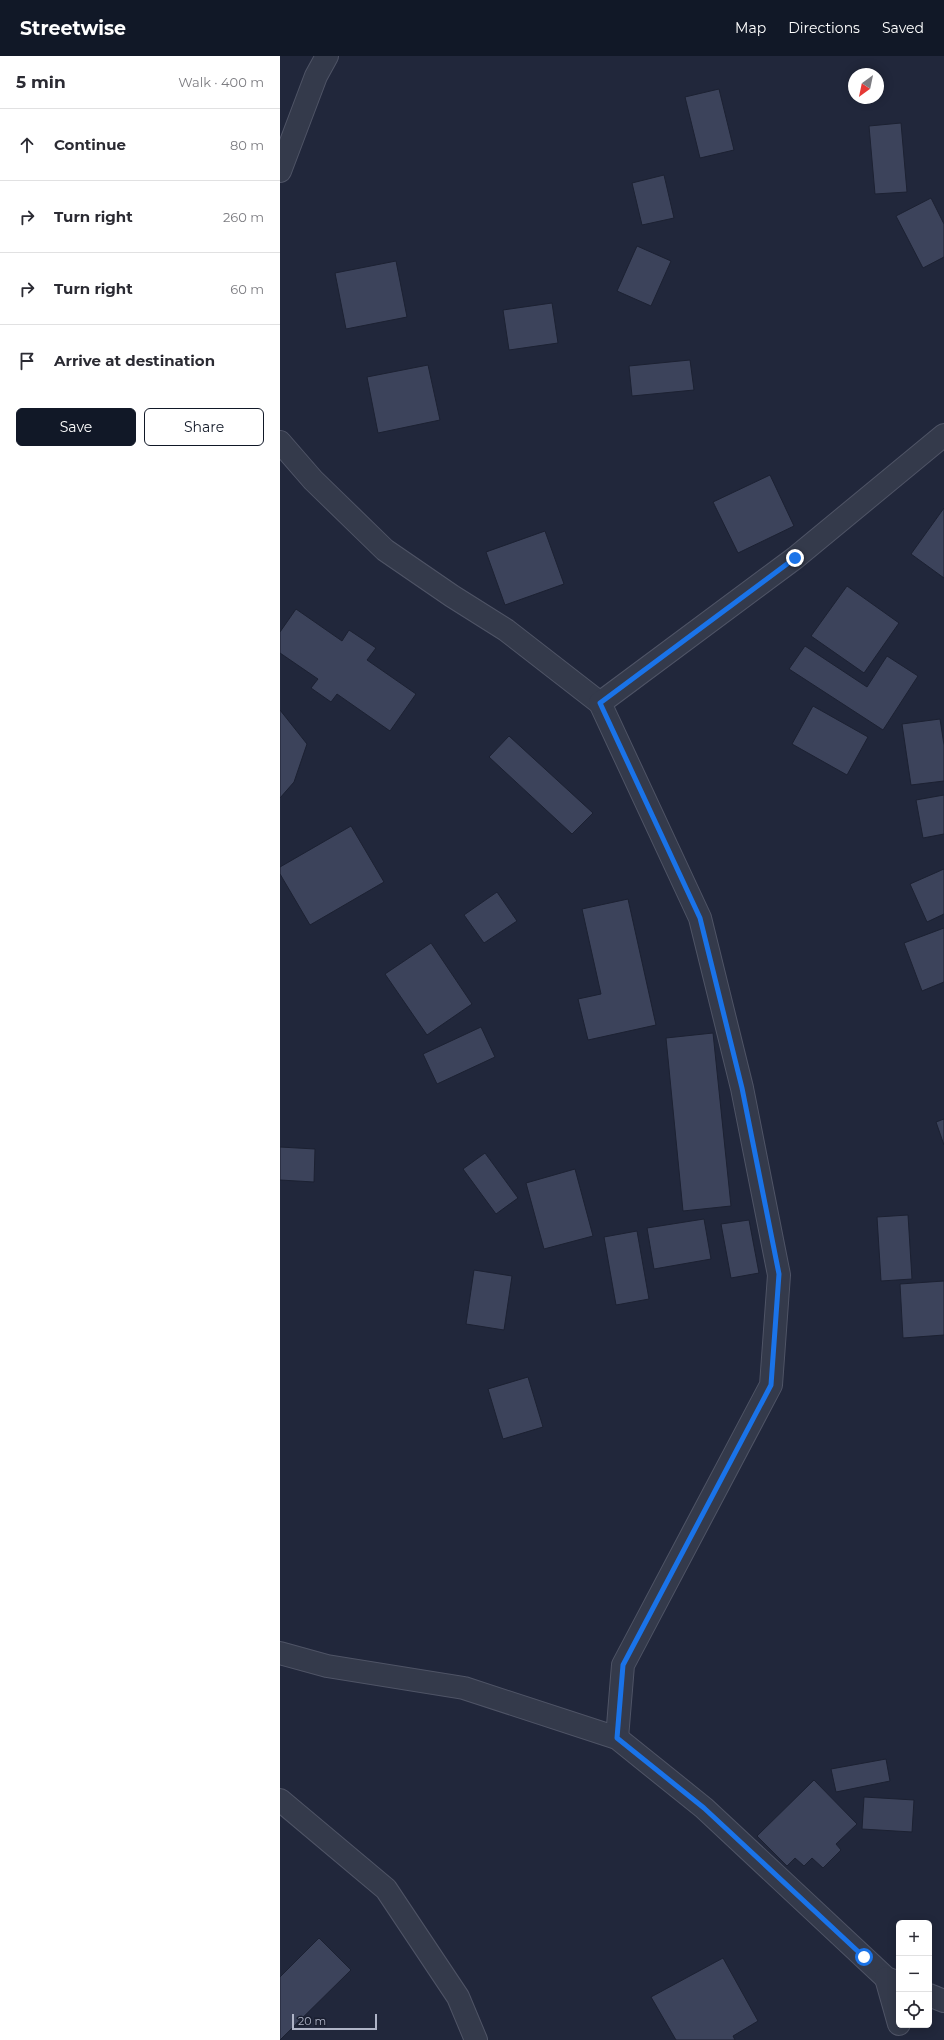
<!DOCTYPE html>
<html lang="en">
<head>
<meta charset="utf-8">
<style>
	body { margin:0; font-family:Montserrat,sans-serif; background:#f7f7f7; color:#2b2b33 }
	.controls { position:absolute; right:12px; bottom:12px; display:grid; overflow:hidden; border-radius:6px; box-shadow:0 2px 10px #0003 }
	.controls button { width:36px; height:36px; display:grid; place-items:center; padding:0; border:0; border-bottom:1px solid #e1e1e2; background:#fff; color:#2b2b33; font:20px sans-serif }
	.compass { position:absolute; left:568px; top:12px; width:36px; height:36px; border-radius:50%; background:#fff; box-shadow:0 2px 10px #0003; rotate:213deg }
	.scale { position:absolute; left:12px; bottom:10px; width:85px; box-sizing:border-box; padding-left:4px; border:2px solid #afb4c7; border-top:0; font-size:11px; line-height:14px; white-space:nowrap; color:#afb4c7; -webkit-text-stroke:3px #1a1f30; paint-order:stroke }
	.stop { position:absolute; width:12px; height:12px; margin:-9px; border:3px solid #1a73e8; border-radius:50%; background:#fff }
	.stop.end { background:#1a73e8; border-color:#fff; box-shadow:0 1px 4px #0008 }
	.list { margin:0; padding:0; list-style:none }
	h2 { display:flex; justify-content:space-between; align-items:center; height:52px; margin:0; padding:0 16px; font-size:17px }
	h2 small { font-size:13px; font-weight:400; color:#7c7c81 }
	.list li { display:grid; grid-template-columns:26px 1fr auto; gap:12px; align-items:center; box-sizing:border-box; height:72px; padding:0 16px; border-top:1px solid #e1e1e2 }
	.list b { display:block; font-size:15px; white-space:nowrap }
	.list em { font-size:13px; font-style:normal; color:#7c7c81 }
	.actions { display:flex; gap:8px; padding:12px 16px }
	.actions a { flex:1; padding:9px 0; border:1px solid #111827; border-radius:6px; text-align:center; font-size:14px; color:#111827 }
	.actions .main { background:#111827; color:#fff }
	.icon { flex:none; width:22px; height:22px; fill:none; stroke:currentColor; stroke-width:2; stroke-linecap:round; stroke-linejoin:round }
	.map { position:relative; flex:none; width:664px; height:1984px; overflow:hidden }
	header { display:flex; align-items:center; gap:24px; box-sizing:border-box; height:56px; padding:0 20px; background:#111827; color:#fff }
	header strong { font-size:19px }
	nav { display:flex; gap:22px; margin-inline-start:auto; font-size:14px }
	main { display:flex }
	aside { flex:1; background:#fff }
	.map>svg:first-child { display:block }
	.building { fill:#3c435b; stroke:#1c2132 }
	.lines { fill:none; stroke-linecap:round; stroke-linejoin:round }
	.minor-casing { stroke:#4f5466; stroke-width:24 }
	.minor { stroke:#343a4b; stroke-width:22 }
	.route { stroke:#1a73e8; stroke-width:5 }
</style>
</head>
<body>
<header>
<strong>Streetwise</strong>
<nav><a>Map</a><a>Directions</a><a>Saved</a></nav>
</header>
<main>
<aside>
<h2>5 min<small>Walk · 400 m</small></h2>
<ul class="list">
<li><svg class="icon" aria-label="ahead" viewBox="0 0 24 24"><path d="M12 20V5M6 11l6-6 6 6"/></svg><div><b>Continue</b></div><em>80 m</em></li>
<li><svg class="icon" aria-label="right" viewBox="0 0 24 24"><path d="M7 20v-9h11M14 6l5 5-5 5"/></svg><div><b>Turn right</b></div><em>260 m</em></li>
<li><svg class="icon" aria-label="right" viewBox="0 0 24 24"><path d="M7 20v-9h11M14 6l5 5-5 5"/></svg><div><b>Turn right</b></div><em>60 m</em></li>
<li><svg class="icon" aria-label="arrive" viewBox="0 0 24 24"><path d="M6 21V4h12l-3 4 3 4H6"/></svg><div><b>Arrive at destination</b></div></li>
</ul>
<div class="actions"><a class="main">Save</a><a>Share</a></div>
</aside>
<div class="map">
<svg width="664" height="1984" viewBox="0 0 664 1984">
	<rect width="100%" height="100%" fill="#21273b"/>
	<g class="building">
		<path d="M439 33 454 94 420 102 405 41Z"/>
		<path d="M621 67 627 136 595 138 589 70Z"/>
		<path d="M384 119 394 162 362 169 352 127Z"/>
		<path d="M651 142 664 168V201L643 212 616 160Z"/>
		<path d="M357 190 391 205 371 250 337 235Z"/>
		<path d="M116 205 127 261 66 273 55 217Z"/>
		<path d="M272 247 278 287 229 294 223 254Z"/>
		<path d="M410 304 414 334 352 340 349 310Z"/>
		<path d="M148 309 160 364 98 377 87 321Z"/>
		<path d="M490 419 514 470 458 497 433 446Z"/>
		<path d="M664 452V522L631 498Z"/>
		<path d="M265 475 284 528 225 549 206 496Z"/>
		<path d="M567 530 619 567 584 617 531 580Z"/>
		<path d="M16 553 62 585 69 574 96 592 87 604 136 638 110 675 57 638 51 646 31 632 38 623 0 597V576Z"/>
		<path d="M525 590 587 631 607 600 638 620 603 674 509 613Z"/>
		<path d="M533 650 588 681 567 719 512 688Z"/>
		<path d="M0 654 27 688 14 726 0 742Z"/>
		<path d="M660 663 664 689V725L631 729 622 668Z"/>
		<path d="M229 680 313 757 292 778 209 701Z"/>
		<path d="M664 739V778L643 782 636 744Z"/>
		<path d="M71 770 104 826 30 869 0 818V811Z"/>
		<path d="M664 813V858L647 866 630 828Z"/>
		<path d="M217 836 237 865 204 887 184 859Z"/>
		<path d="M348 843 376 969 308 984 298 943 321 938 302 853Z"/>
		<path d="M664 872V926L642 935 624 887Z"/>
		<path d="M151 887 192 948 147 979 105 918Z"/>
		<path d="M201 971 215 1001 157 1028 143 998Z"/>
		<path d="M433 977 451 1150 403 1155 386 982Z"/>
		<path d="M664 1063V1089L656 1066Z"/>
		<path d="M0 1091 35 1093 34 1126 0 1124Z"/>
		<path d="M205 1097 238 1142 216 1158 183 1113Z"/>
		<path d="M295 1113 313 1180 264 1193 246 1127Z"/>
		<path d="M628 1159 632 1223 601 1225 597 1161Z"/>
		<path d="M424 1163 431 1203 374 1213 367 1172Z"/>
		<path d="M469 1164 479 1217 451 1222 441 1168Z"/>
		<path d="M357 1175 369 1243 336 1249 324 1181Z"/>
		<path d="M194 1214 232 1220 224 1274 186 1268Z"/>
		<path d="M664 1225V1279L623 1282 620 1228Z"/>
		<path d="M248 1321 263 1371 223 1383 208 1333Z"/>
		<path d="M606 1703 610 1725 556 1736 551 1713Z"/>
		<path d="M534 1724 577 1768 556 1788 561 1794 543 1812 532 1802 524 1810 515 1802 507 1810 477 1780Z"/>
		<path d="M584 1741 634 1744 632 1776 582 1773Z"/>
		<path d="M39 1882 71 1914 0 1984V1921Z"/>
		<path d="M443 1902 478 1965 453 1980 455 1984H396L371 1941Z"/>
	</g>
	<g class="lines">
		<defs>
			<g id="minor">
				<path d="M0 115 36 20 47 0"/>
				<path d="M0 386 33 424 105 494 172 540 226 574 320 647 420 862 462 1032 499 1219 491 1329 343 1609 337 1682"/>
				<path d="M320 647 515 502 664 379"/>
				<path d="M0 1597 47 1610 184 1632 337 1682 424 1752 606 1922 619 1927"/>
				<path d="M0 1744 106 1833 178 1941 196 1984"/>
				<path d="M606 1922 619 1968"/>
				<path d="M649 1939 664 1945"/>
			</g>
		</defs>
		<use href="#minor" class="minor-casing"/>
		<use href="#minor" class="minor"/>
	</g>
	<g class="lines">
		<path class="route" d="M515 502 320 647 420 862 462 1032 499 1218 491 1329 343 1609 337 1682 424 1752 584 1901"/>
	</g>
</svg>
<div class="controls">
<button>+</button>
<button>−</button>
<button><svg class="icon" aria-label="locate" viewBox="0 0 24 24"><circle cx="12" cy="12" r="6"/><path d="M12 2v4M12 18v4M2 12h4M18 12h4"/></svg></button>
</div>
<svg class="compass" viewBox="-18 -18 36 36"><path d="M0-13l5 13h-10z" fill="#e53935"/><path d="M0 13l5-13h-10z" fill="#7c7c81"/></svg>
<div class="scale">20 m</div>
<div class="stop" style="left:584px;top:1901px"></div>
<div class="stop end" style="left:515px;top:502px"></div>
</div>
</main>
</body>
</html>
